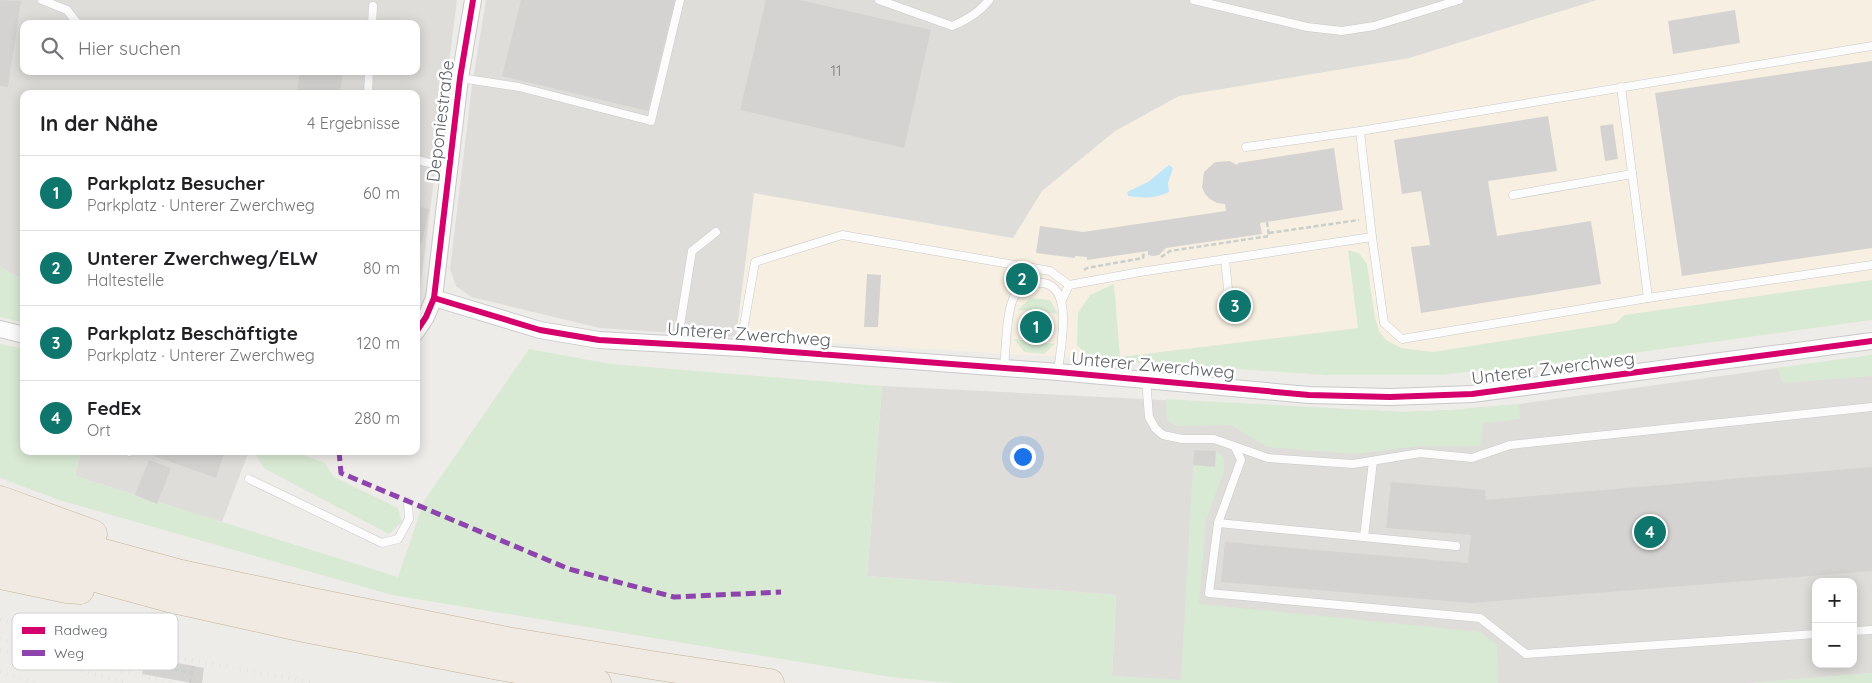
<!DOCTYPE html>
<html lang="de">
<head>
<meta charset="utf-8">
<style>
	body { margin:0; font-family:Quicksand,sans-serif; background:#f6f6f6; color:#202124 }
	.controls { position:absolute; right:15px; bottom:15px; display:grid; overflow:hidden; border-radius:10px; box-shadow:0 2px 12px #0003 }
	.controls button { width:45px; height:45px; display:grid; place-items:center; padding:0; border:0; border-bottom:1px solid #e0e0e0; background:#fff; color:#202124; font:25px sans-serif }
	.you { position:absolute; left:1022px; top:456px; width:18px; height:18px; margin:-12px; border:4px solid #fff; border-radius:50%; background:#1a73e8; box-shadow:0 0 0 8px #1a73e833 }
	.badge { display:grid; place-items:center; width:32px; height:32px; border-radius:50%; background:#0f766e; color:#fff; font-size:16px; font-weight:700 }
	.pin { position:absolute; translate:-50% -50%; border:2px solid #fff; box-shadow:0 1px 5px #0006 }
	.list { margin:0; padding:0; list-style:none }
	h2 { display:flex; justify-content:space-between; align-items:center; height:65px; margin:0; padding:0 20px; font-size:21px }
	h2 small { font-size:16px; font-weight:400; color:#757577 }
	.list li { display:grid; grid-template-columns:32px 1fr auto; gap:15px; align-items:center; box-sizing:border-box; height:75px; padding:0 20px; border-top:1px solid #e0e0e0 }
	.list b { display:block; font-size:19px; white-space:nowrap }
	.list p { margin:0; font-size:16px; white-space:nowrap; color:#757577 }
	.list em { font-size:16px; font-style:normal; color:#757577 }
	.icon { flex:none; width:28px; height:28px; fill:none; stroke:currentColor; stroke-width:2; stroke-linecap:round; stroke-linejoin:round }
	.map { position:relative; flex:none; width:1872px; height:683px; overflow:hidden }
	.search { position:absolute; background:#fff; box-shadow:0 2px 12px #0003; left:20px; top:20px; width:400px; height:55px; display:flex; align-items:center; gap:12px; box-sizing:border-box; padding:0 18px; border-radius:10px; color:#757577; font-size:19px }
	.panel { position:absolute; background:#fff; box-shadow:0 2px 12px #0003; left:20px; top:90px; width:400px; height:365px; border-radius:10px }
	.map>svg:first-child { display:block }
	.commercial { fill:#f7f0e2 }
	.industrial { fill:#dfddda; fill-rule:evenodd }
	.green { fill:#d9ead4 }
	.water { fill:#bde6f8 }
	.building { fill:#d5d3d1 }
	.lines { fill:none; stroke-linecap:round; stroke-linejoin:round }
	.service-casing { stroke:#cac9ca; stroke-width:9 }
	.minor-casing { stroke:#cac9ca; stroke-width:18 }
	.motorway-casing { stroke:#c7b295; stroke-width:29 }
	.path { stroke:#cacfcb; stroke-width:2.5; stroke-dasharray:5 2.5; stroke-linecap:butt }
	.service { stroke:#fcfcfc; stroke-width:8 }
	.minor { stroke:#fcfcfc; stroke-width:16 }
	.motorway { stroke:#f0eae2; stroke-width:28 }
	.rail { stroke:#e3e4e3; stroke-width:4; stroke-dasharray:1 6; stroke-linecap:butt }
	.quiet { stroke:#8e44ad; stroke-width:5; stroke-dasharray:10 5; stroke-linecap:butt }
	.cycleway-casing { stroke:#fff; stroke-width:9 }
	.cycleway { stroke:#d6006c; stroke-width:6 }
	.labels { text-anchor:middle; dominant-baseline:central; stroke-width:5; stroke-linejoin:round; paint-order:stroke }
	.number-label { font-size:15px; fill:#7d8082 }
	.street-label { font-size:18px; fill:#5e6367; stroke:#fff }
	.key { fill:#fff; stroke:#cfd0d1; stroke-width:1 }
	.key-label { font-size:14px; fill:#5e6367 }
</style>
</head>
<body>
<div class="map">
<svg width="1872" height="683" viewBox="0 0 1872 683">
	<rect width="100%" height="100%" fill="#eeece9"/>
	<path class="commercial" d="M1597 0H1872V320L1583 360 1439 375H1325L1091 359 736 337 754 193 1013 238 1042 191 1115 131 1179 96 1409 58Z"/>
	<g class="industrial">
		<path d="M0 0H457L420 289 416 288V94H24V280L0 267ZM24 24H416V71H24Z"/>
		<path d="M486 0H1597L1409 58 1179 96 1115 131 1042 191 1013 238 754 193 736 337 600 328 471 297 456 286 450 269 472 85Z"/>
		<path d="M1872 355V673L1750 683H1215L1112 676 1116 595 867 576 882 386 1402 412 1452 410 1519 404ZM1816 582H1853V664H1816Z"/>
		<path d="M81 451H249L222 522 75 476Z"/>
	</g>
	<g class="green">
		<path d="M1348 250 1359 253 1367 264 1375 318 1379 331 1386 340 1401 348 1433 352 1616 323 1624 315 1872 280V320L1583 360 1439 375H1325L1091 359 1077 345 1078 313 1090 295 1114 284 1120 357 1358 328Z"/>
		<path d="M0 267 24 280V323L0 317Z"/>
		<path d="M1030 298 1050 300 1058 314 1018 310Z"/>
		<path d="M1014 339 1055 344 1044 354 1024 352Z"/>
		<path d="M0 344 24 349V451H81L75 476 398 577 424 501 529 349 611 364 882 386 867 576 1116 595 1112 676 1181 680 1193 465 1216 451 1224 458V471L1206 520 1199 604 1480 632 1497 645 1498 683H953L897 678 392 595 59 500 0 478Z"/>
		<path d="M1872 355V376L1783 383 1777 368Z"/>
		<path d="M1166 399 1402 412 1452 410 1519 404 1520 419 1483 423 1481 446H1420L1354 454 1267 447 1231 425 1176 426 1167 420Z"/>
		<path d="M253 451H294L325 463 334 477 398 508 402 522 389 534 265 469Z"/>
		<path d="M1872 673V683H1750Z"/>
	</g>
	<path class="water" d="M1169 165 1173 168 1168 183 1169 192C1155 199 1143 198 1128 196L1127 192 1148 182Z"/>
	<g class="building">
		<path d="M0 0 21 1 8 87 0 86Z"/>
		<path d="M521 0H675L648 111 502 76Z"/>
		<path d="M766 0H800L931 30 904 148 740 110Z"/>
		<path d="M1735 10 1740 43 1673 54 1668 21Z"/>
		<path d="M1872 61V248L1682 276 1655 93Z"/>
		<path d="M300 71H343L340 94H297Z"/>
		<path d="M1548 116 1557 171 1488 181 1497 236 1591 221 1601 284 1421 313 1411 247 1430 245 1421 191 1402 194 1394 140Z"/>
		<path d="M1613 124 1618 159 1605 161 1600 126Z"/>
		<path d="M1334 148 1343 210 1260 223 1262 234 1166 248 1159 255 1153 256 1148 255V251L1087 260V257L1075 256V258L1036 253 1040 226 1083 232 1226 211 1225 204 1217 203 1210 199 1205 194 1202 187 1204 172 1215 162 1230 161 1237 165 1238 163Z"/>
		<path d="M416 206 429 209 422 243 416 242Z"/>
		<path d="M867 274 881 275 878 327H864Z"/>
		<path d="M1194 450 1216 451 1215 467 1193 465Z"/>
		<path d="M156 451H225L216 478 154 456Z"/>
		<path d="M149 460 171 468 157 504 135 495Z"/>
		<path d="M1872 467V571L1471 603 1221 582 1225 542 1468 563 1471 535 1386 528 1391 482 1485 490 1486 500Z"/>
		<path d="M146 657 204 668 202 683H192L142 674Z"/>
	</g>
	<g class="lines">
		<defs>
			<g id="service">
				<path d="M42 0 67 10 78 24"/>
				<path d="M879 0 952 26C967 20 979 13 989 0"/>
				<path d="M1194 0 1307 27 1342 31 1374 26 1459 0"/>
				<path d="M372 24 373 6"/>
				<path d="M1872 46 1360 131 1372 237 1384 323 1402 339 1648 298 1872 265"/>
				<path d="M460 78 519 87 651 121 680 0"/>
				<path d="M1621 87 1648 298"/>
				<path d="M368 94 369 71"/>
				<path d="M1246 147 1360 131"/>
				<path d="M416 160 449 167"/>
				<path d="M1513 195 1632 174"/>
				<path d="M1225 259 1228 289"/>
				<path d="M1069 285 1140 272 1372 237"/>
				<path d="M677 344 692 251 716 232"/>
				<path d="M740 348 755 262 842 235 1050 271 1069 285 1062 300"/>
				<path d="M1004 368C1006 349 1006 316 1013 299 1016 290 1024 284 1033 283 1078 277 1060 347 1058 372"/>
				<path d="M1146 379 1149 417 1155 428 1163 435 1182 439H1214L1268 458 1353 464 1420 453 1472 458 1510 445 1872 407"/>
				<path d="M1235 447 1241 460 1218 523 1209 593 1480 618 1526 654 1816 634"/>
				<path d="M128 451 129 452"/>
				<path d="M249 479 382 543 398 539 409 519 408 502"/>
				<path d="M1218 523 1456 546"/>
				<path d="M1364 537 1373 461"/>
				<path d="M1853 631 1872 630"/>
			</g>
			<g id="minor">
				<path d="M434 298 540 330 599 340 740 348 1058 372 1309 395 1390 397 1472 394 1872 341"/>
				<path d="M0 329 24 335"/>
				<path d="M416 332 426 317 434 298 460 78 473 0"/>
			</g>
			<g id="motorway">
				<path d="M0 500 93 534"/>
				<path d="M0 525 181 574 312 602 507 641 651 665 770 683"/>
				<path d="M0 552 169 598 304 628 499 666 597 683"/>
				<path d="M0 575 67 589 80 590"/>
			</g>
		</defs>
		<use href="#service" class="service-casing"/>
		<use href="#minor" class="minor-casing"/>
		<use href="#motorway" class="motorway-casing"/>
		<g class="path">
			<path d="M1269 233 1359 220"/>
			<path d="M1161 257 1170 251 1269 236 1267 222"/>
			<path d="M1084 270 1087 268 1143 258 1144 251"/>
			<path d="M159 667 192 673"/>
			<path d="M190 683 193 666"/>
		</g>
		<use href="#service" class="service"/>
		<use href="#minor" class="minor"/>
		<use href="#motorway" class="motorway"/>
		<g class="rail">
			<path d="M0 620 109 645 315 683"/>
			<path d="M0 639 64 658 173 683"/>
			<path d="M0 650 128 683"/>
			<path d="M0 672 35 683"/>
		</g>
		<path class="quiet" d="M339 451 341 473 569 569 674 597 781 592"/>
		<defs>
			<g id="cycleway">
				<path d="M434 298 540 330 599 340 740 348 1058 372 1309 395 1390 397 1472 394 1872 341"/>
				<path d="M416 332 426 317 434 298 460 78 473 0"/>
			</g>
		</defs>
		<use href="#cycleway" class="cycleway-casing"/>
		<use href="#cycleway" class="cycleway"/>
	</g>
	<g class="labels">
		<g class="number-label">
			<text x="836" y="70">11</text>
		</g>
		<g class="street-label">
			<text transform="translate(440 121) rotate(-83)">Deponiestraße</text>
			<text transform="translate(749 334) rotate(4)">Unterer Zwerchweg</text>
			<text transform="translate(1153 365) rotate(5)">Unterer Zwerchweg</text>
			<text transform="translate(1553 368) rotate(-7)">Unterer Zwerchweg</text>
		</g>
	</g>
	<rect x="12" y="613" width="166" height="57" rx="8" class="key"/>
	<rect x="22" y="627" width="23" height="7" fill="#d6006c"/>
	<rect x="22" y="650" width="23" height="6" fill="#8e44ad"/>
	<g class="key-label">
		<text x="54" y="635">Radweg</text>
		<text x="54" y="658">Weg</text>
	</g>
</svg>
<div class="controls">
<button>+</button>
<button>−</button>
</div>
<div class="you"></div>
<div class="pin badge" style="left:1036px;top:327px">1</div>
<div class="pin badge" style="left:1022px;top:279px">2</div>
<div class="pin badge" style="left:1235px;top:306px">3</div>
<div class="pin badge" style="left:1650px;top:532px">4</div>
<div class="search"><svg class="icon" aria-label="search" viewBox="0 0 24 24"><circle cx="10" cy="10" r="6"/><path d="M15 15l6 6"/></svg>Hier suchen</div>
<section class="panel">
<h2>In der Nähe<small>4 Ergebnisse</small></h2>
<ul class="list">
<li><span class="badge">1</span><div><b>Parkplatz Besucher</b><p>Parkplatz · Unterer Zwerchweg</p></div><em>60 m</em></li>
<li><span class="badge">2</span><div><b>Unterer Zwerchweg/ELW</b><p>Haltestelle</p></div><em>80 m</em></li>
<li><span class="badge">3</span><div><b>Parkplatz Beschäftigte</b><p>Parkplatz · Unterer Zwerchweg</p></div><em>120 m</em></li>
<li><span class="badge">4</span><div><b>FedEx</b><p>Ort</p></div><em>280 m</em></li>
</ul>
</section>
</div>
</body>
</html>
